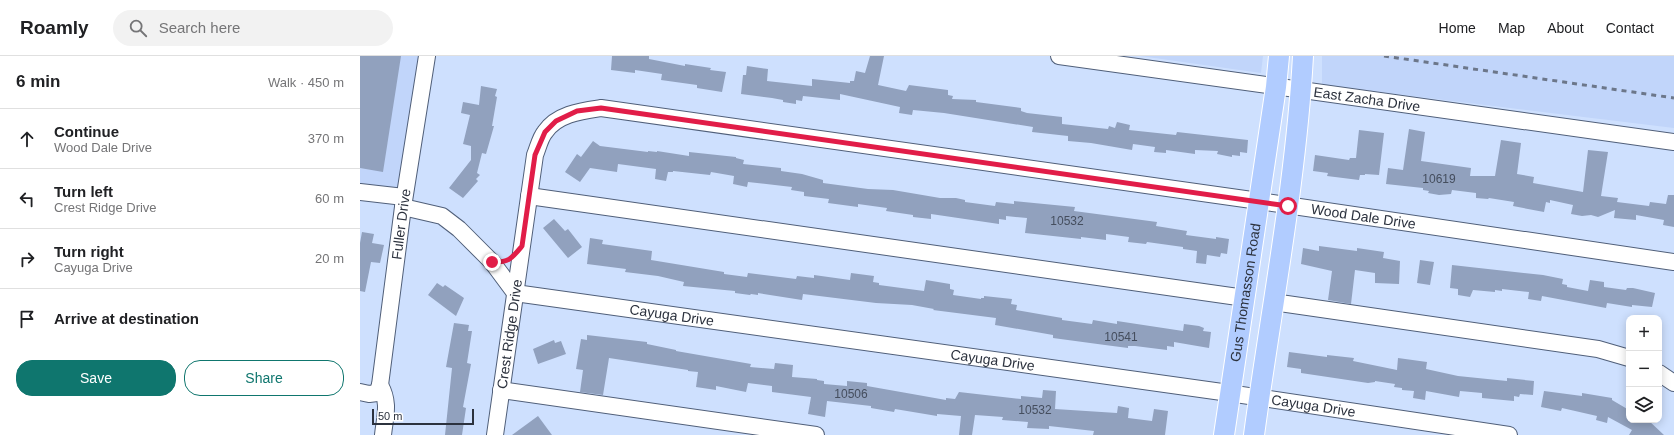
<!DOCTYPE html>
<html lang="en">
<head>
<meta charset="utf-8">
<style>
	body { margin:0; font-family:Helvetica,sans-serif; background:#f2f2f2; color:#202124 }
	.controls { position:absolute; right:12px; bottom:12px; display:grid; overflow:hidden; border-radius:8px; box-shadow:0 2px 10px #0003 }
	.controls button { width:36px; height:36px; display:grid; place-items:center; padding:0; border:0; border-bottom:1px solid #e0e0e0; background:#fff; color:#202124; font:20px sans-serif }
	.scale { position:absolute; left:12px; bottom:10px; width:102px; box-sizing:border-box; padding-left:4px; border:2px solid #2c323e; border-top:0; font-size:11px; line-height:14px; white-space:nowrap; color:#2c323e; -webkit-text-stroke:3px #fff; paint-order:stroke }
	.stop { position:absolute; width:12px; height:12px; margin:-9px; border:3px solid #e11d48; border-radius:50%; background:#fff }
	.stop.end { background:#e11d48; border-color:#fff; box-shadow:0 1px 4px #0008 }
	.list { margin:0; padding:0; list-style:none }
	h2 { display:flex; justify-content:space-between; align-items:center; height:52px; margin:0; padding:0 16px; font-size:17px }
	h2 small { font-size:13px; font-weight:400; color:#757577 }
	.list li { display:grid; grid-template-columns:26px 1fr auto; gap:12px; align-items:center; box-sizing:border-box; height:60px; padding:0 16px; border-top:1px solid #e0e0e0 }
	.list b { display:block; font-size:15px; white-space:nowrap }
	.list p { margin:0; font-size:13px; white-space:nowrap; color:#757577 }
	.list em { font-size:13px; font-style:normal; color:#757577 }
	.actions { display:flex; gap:8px; padding:12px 16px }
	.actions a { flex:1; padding:9px 0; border:1px solid #0f766e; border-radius:16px; text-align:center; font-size:14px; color:#0f766e }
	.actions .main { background:#0f766e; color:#fff }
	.icon { flex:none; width:22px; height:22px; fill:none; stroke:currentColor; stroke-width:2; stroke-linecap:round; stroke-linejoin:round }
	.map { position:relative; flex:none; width:1314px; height:379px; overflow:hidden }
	header { display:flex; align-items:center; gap:24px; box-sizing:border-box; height:56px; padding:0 20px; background:#fff; border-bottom:1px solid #e0e0e0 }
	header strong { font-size:19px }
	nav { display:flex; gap:22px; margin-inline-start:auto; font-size:14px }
	.search { width:280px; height:36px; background:#f2f2f2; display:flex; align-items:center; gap:10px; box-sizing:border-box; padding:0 14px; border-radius:22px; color:#757577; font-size:15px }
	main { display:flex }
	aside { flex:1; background:#fff }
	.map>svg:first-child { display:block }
	.built { fill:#c1d5fa }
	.building { fill:#91a1be }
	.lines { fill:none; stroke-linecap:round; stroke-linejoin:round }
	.minor-casing { stroke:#505f79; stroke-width:18 }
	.major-casing { stroke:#fff; stroke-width:22 }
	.minor { stroke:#fff; stroke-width:16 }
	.major { stroke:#b1ccff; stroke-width:20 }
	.rail { stroke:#6c778a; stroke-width:3; stroke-dasharray:5 5; stroke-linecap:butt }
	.route { stroke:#e11d48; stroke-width:5 }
	.labels { text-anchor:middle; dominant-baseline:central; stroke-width:4; stroke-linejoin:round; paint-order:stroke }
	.number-label { font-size:12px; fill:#454e5e }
	.street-label { font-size:14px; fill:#2c323e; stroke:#fff }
</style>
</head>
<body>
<header>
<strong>Roamly</strong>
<div class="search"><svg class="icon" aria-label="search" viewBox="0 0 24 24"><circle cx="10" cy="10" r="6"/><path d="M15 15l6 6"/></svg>Search here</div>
<nav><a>Home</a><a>Map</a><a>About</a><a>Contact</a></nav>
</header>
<main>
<aside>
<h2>6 min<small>Walk · 450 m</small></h2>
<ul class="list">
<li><svg class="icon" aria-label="ahead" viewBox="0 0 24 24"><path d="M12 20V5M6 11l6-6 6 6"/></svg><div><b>Continue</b><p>Wood Dale Drive</p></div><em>370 m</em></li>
<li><svg class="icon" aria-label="left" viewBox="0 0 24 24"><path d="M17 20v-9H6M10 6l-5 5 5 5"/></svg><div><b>Turn left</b><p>Crest Ridge Drive</p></div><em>60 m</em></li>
<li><svg class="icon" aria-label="right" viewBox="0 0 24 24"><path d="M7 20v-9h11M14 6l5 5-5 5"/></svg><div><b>Turn right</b><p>Cayuga Drive</p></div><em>20 m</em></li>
<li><svg class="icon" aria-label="arrive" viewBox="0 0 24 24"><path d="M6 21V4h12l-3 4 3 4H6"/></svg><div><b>Arrive at destination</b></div></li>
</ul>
<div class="actions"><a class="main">Save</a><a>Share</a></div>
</aside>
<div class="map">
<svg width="1314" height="379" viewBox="0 0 1314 379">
	<rect width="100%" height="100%" fill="#cee0fe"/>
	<g class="built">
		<path d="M0 0H75L53 144 0 138Z"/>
		<path d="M780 0H903L901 17Z"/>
		<path d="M962 0H1314V72L962 29Z"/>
	</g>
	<g class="building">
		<path d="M0 0H41L23 116 0 112Z"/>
		<path d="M252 0H289V3L325 10V8L351 12 350 14 366 16 362 36 337 32V29L301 24 302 18 275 14V17L251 14Z"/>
		<path d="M510 0H524L518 29 546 35 549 29 588 34V39L593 40 592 43 616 44V46L661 52V55L667 57 702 61V68L748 73 749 70 755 72 757 66 770 69 769 74 816 79 817 76 888 84 887 97 880 96V100L872 99V101L857 98 858 95 835 94V98L806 94V97L794 96 795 91 773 88 772 94 731 87 708 85V80L672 76 673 71 584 57 553 54 552 59 539 57 540 51 480 38V44L443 40 442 45 436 44V48L423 46V44L412 42 381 38 383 19H386L387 10 408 13 407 25 452 30V23L490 27V25H494L496 15 505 17Z"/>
		<path d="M121 30 137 33 135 40 137 41 132 70H134L126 98 122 97 117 117 120 119 116 123 118 125 103 142 89 132 111 104V90L103 88 110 59 101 57 103 46 119 49Z"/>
		<path d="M1049 73 1065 76 1061 105 1111 112 1110 120H1135L1141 84 1161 87 1157 118 1174 121 1173 127 1223 136 1228 94 1248 96 1241 140 1258 142 1257 146 1289 150 1290 146 1306 148 1308 139H1314V171L1303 169 1304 164 1276 159V164L1254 162 1255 154 1238 161 1231 159 1222 160 1211 158 1213 149 1190 144V147L1186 146 1184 156 1153 150 1154 146 1129 142 1128 143 1116 142V137L1092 134 1091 138 1079 139 1068 137 1069 135 1063 134V132L1026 128 1028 112 1043 114Z"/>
		<path d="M999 74 1024 77 1019 119 1005 118V119H1000L999 124 967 120 968 117 953 115 955 99 989 104 990 102H996Z"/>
		<path d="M233 85 240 90 288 96V95L297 96V95L329 100V96L376 101V102L384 104 383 108 421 112V115L442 118 463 124V127L508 133 533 134 580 142H596L605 144V146L635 150 636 146 654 148V145L715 151 714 155 797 166 796 170 827 175 826 179 856 183V181L869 183 867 198 861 197 860 201 847 199 846 208 836 207 837 195 823 193V191L787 186 786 188 768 186 769 181 746 178V184L721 181V183L665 177 667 162 646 160V164L639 163V168L571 158V163L553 161V159L526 155 527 152 498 148V151L468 147 469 143 444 140V136L431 134 432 131 388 126 387 131 373 128 374 120 351 116 350 119 313 115V116H308L306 125 295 123 296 113 258 108 257 116 230 112 220 126 205 116 217 98 221 101Z"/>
		<path d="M194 163 205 175 208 173 222 191 208 202 183 172Z"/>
		<path d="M2 176 14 178 12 187 24 189 20 207 11 206 5 236 0 235V187Z"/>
		<path d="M230 182 243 184 242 188 292 195 291 204 364 216V218L387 221 388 217 436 223 437 220 454 222V219L490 224 491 217 514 220 513 226 519 227V229L564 235 566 224 590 228V233L594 234 593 239 621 243V242H624V240L652 243 651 248 657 249 656 254 702 262V264L732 268 733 264 757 268V265L823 275 824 268 839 270 844 272 843 275 851 276 849 292 814 286V291L807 290V294L775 290H768V292L745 289 693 282V279L635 269 636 262 573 254 574 253 552 249 516 247 443 238 442 244 398 237V239L391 238 390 239 375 237V235L323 230 324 226 298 220 265 216 266 213 227 208Z"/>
		<path d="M959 190 997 195V192L1024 196 1023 202 1040 205 1039 228 1015 227V217L995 214 991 248 968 244 972 215 941 208 943 192 959 195Z"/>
		<path d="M1060 204 1074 206 1070 229 1057 227Z"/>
		<path d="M1092 209 1183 219 1203 223 1202 228 1207 229V231L1228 235 1230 224 1244 226V231L1266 234 1267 232H1273L1295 237 1292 251 1272 249V251L1247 247 1246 252 1182 240 1181 245 1168 243 1169 236 1142 233V235L1135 234V236L1113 234 1110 241 1098 239V233L1090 232Z"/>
		<path d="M77 227 83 231 85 229 104 242 96 260 68 239Z"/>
		<path d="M94 267 109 269 108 275H112L107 307 111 308 103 351 106 352 102 379H85L92 312 86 311Z"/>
		<path d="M227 279 287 286V288L316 294V295L391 308 390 311 414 313 415 307 433 309 432 321 457 323V324L464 325V328L487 330V325L507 327V330L586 344V342L595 343 599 336 661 343V340L682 342 683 334 696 335 695 353 757 357 758 350 769 352 768 362 792 365 794 353 808 355 805 379H733L734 375 689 370V373L667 372 668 366 642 364 643 361 615 359 612 379H599L601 360 577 358V360L535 353 534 356 511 352V350L467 345 465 361 448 358 451 341 412 336V330L388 327 386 336 356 330V334L336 331 338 316 328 315V314L249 302 243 339 220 336 223 314 216 313 221 283 227 284Z"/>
		<path d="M194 284 195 287 201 285 206 298 178 308 173 293Z"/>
		<path d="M929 296 967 301V299L994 302 993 305 1037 314 1038 302 1067 306 1066 313 1098 320 1147 325V322L1174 325 1173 339 1160 338 1159 341 1154 340V345L1122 342V337L1100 335 1099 341 1066 335 1065 344 1053 342 1054 335 1042 334V332L1034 331 1035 328 1015 325V326L1008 327 941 317V313L927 311Z"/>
		<path d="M1184 335 1222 340V337L1252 342V344L1269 354V364H1288L1304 379H1269L1272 374 1248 361 1247 367 1236 364 1237 360 1202 352 1201 355 1181 351Z"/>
		<path d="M178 360 192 379H152Z"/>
	</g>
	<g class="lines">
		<defs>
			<g id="minor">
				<path id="s1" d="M699 0 1314 86"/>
				<path d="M0 136 44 141"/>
				<path d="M169 140 885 242"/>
				<path id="s2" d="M43 151 82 160 99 173 132 206 155 237 862 336 1149 379"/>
				<path d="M913 246 1238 293 1269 302"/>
				<path d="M1299 317 1314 327"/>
				<path d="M20 329C30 347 25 360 23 379"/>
				<path d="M141 334 456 379"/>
				<path id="s3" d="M0 336 9 338 17 337 20 329 43 151 67 0"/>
				<path id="s4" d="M135 379 175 99C178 92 180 82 185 76 197 58 221 55 241 52L899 145 1314 206"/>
			</g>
			<g id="major">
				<path id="s5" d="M864 379 916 31 919 0"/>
				<path d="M894 379C911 253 936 127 943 0"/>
			</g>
		</defs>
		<use href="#minor" class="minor-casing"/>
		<use href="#major" class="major-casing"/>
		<use href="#minor" class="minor"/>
		<use href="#major" class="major"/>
		<path class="rail" d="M1024 0 1314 42"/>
	</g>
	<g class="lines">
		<path class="route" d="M132 206C149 207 152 202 162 190L175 99 185 76 196 65 217 55 241 52 928 150"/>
	</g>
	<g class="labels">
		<g class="number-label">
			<text x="1079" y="123">10619</text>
			<text x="707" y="165">10532</text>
			<text x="761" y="281">10541</text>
			<text x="491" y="338">10506</text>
			<text x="675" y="354">10532</text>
		</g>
		<g class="street-label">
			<text stroke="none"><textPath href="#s1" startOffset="311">East Zacha Drive</textPath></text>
			<text stroke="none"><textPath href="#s4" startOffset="1141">Wood Dale Drive</textPath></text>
			<text stroke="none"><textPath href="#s3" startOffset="188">Fuller Drive</textPath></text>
			<text stroke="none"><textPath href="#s5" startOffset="144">Gus Thomasson Road</textPath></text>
			<text stroke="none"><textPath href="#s2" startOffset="305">Cayuga Drive</textPath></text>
			<text stroke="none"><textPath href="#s4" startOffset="102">Crest Ridge Drive</textPath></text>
			<text stroke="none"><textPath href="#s2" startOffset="629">Cayuga Drive</textPath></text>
			<text stroke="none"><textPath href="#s2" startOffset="953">Cayuga Drive</textPath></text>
		</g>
	</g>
</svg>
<div class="controls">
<button>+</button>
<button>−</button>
<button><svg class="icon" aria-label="layers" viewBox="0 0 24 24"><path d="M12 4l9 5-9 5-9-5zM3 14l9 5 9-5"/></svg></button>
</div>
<div class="scale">50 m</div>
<div class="stop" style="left:928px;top:150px"></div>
<div class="stop end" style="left:132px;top:206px"></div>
</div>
</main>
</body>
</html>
